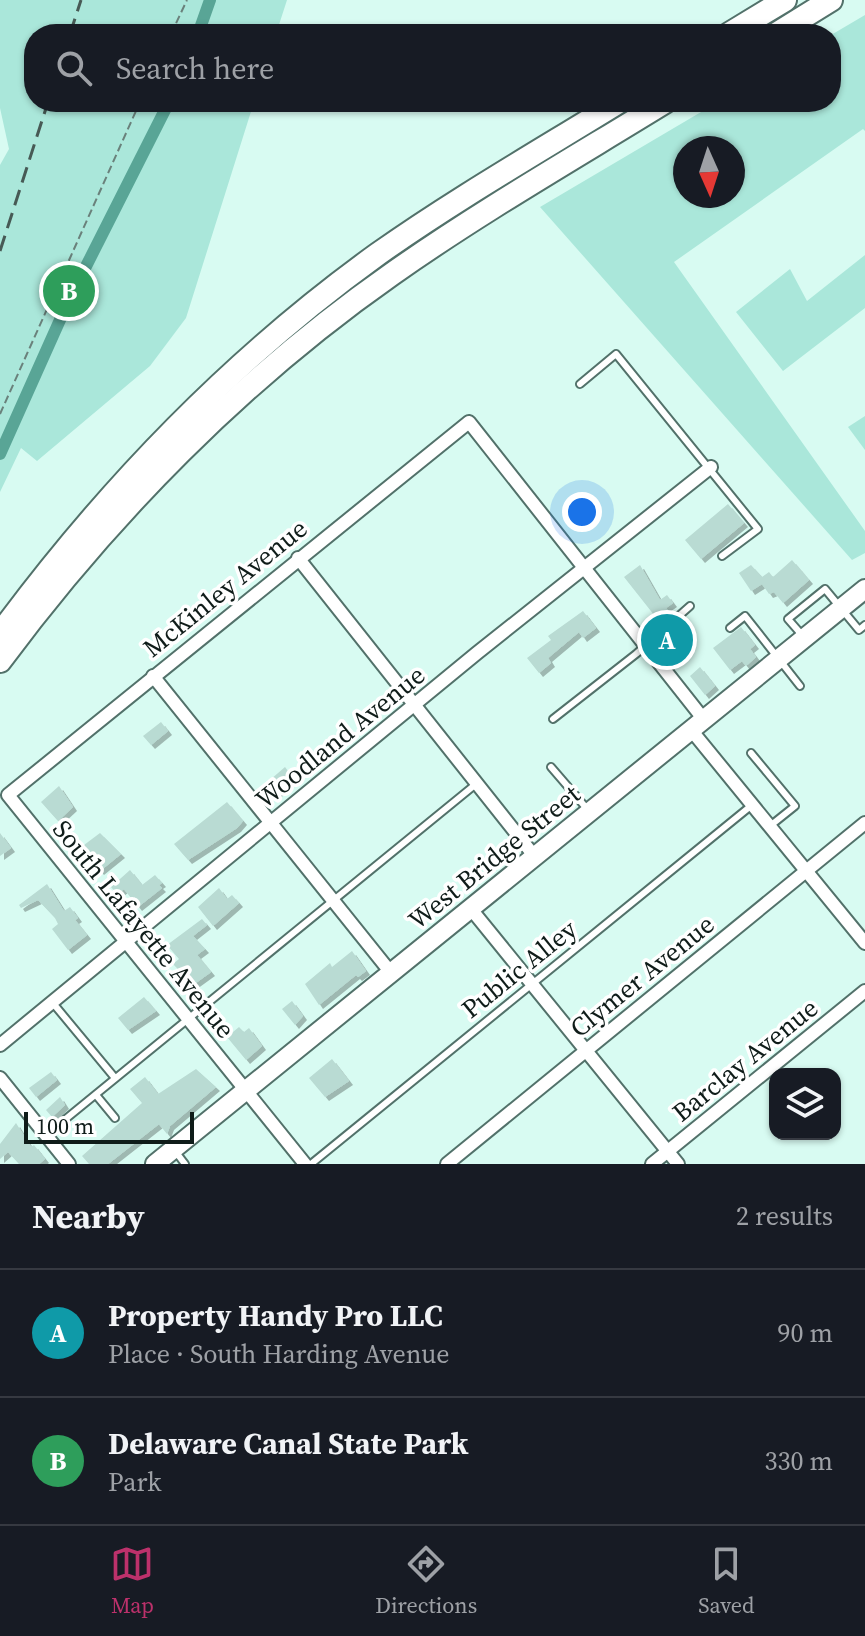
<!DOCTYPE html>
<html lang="en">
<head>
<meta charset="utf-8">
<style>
	body { margin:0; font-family:"Source Serif 4",serif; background:#242831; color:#f1f3f6 }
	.controls { position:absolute; right:24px; bottom:24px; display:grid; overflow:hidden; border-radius:16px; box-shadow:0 2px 6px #0004 }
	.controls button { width:72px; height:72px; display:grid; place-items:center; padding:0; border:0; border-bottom:2px solid #363941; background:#171b24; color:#f1f3f6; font:40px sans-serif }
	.compass { position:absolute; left:673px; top:136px; width:72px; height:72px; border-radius:50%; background:#171b24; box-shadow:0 2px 6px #0004; rotate:177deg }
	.scale { position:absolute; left:24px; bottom:20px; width:170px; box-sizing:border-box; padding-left:8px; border:4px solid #0f1c19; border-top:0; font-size:22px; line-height:28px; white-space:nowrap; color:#0f1c19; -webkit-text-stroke:6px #fff; paint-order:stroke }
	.you { position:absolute; left:582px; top:512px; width:28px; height:28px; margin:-20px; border:6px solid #fff; border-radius:50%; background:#1a73e8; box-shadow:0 0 0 12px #1a73e833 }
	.badge { display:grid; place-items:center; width:52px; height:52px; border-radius:50%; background:#bc316b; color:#fff; font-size:26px; font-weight:700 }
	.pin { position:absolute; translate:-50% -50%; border:4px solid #fff; box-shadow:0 2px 8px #0006 }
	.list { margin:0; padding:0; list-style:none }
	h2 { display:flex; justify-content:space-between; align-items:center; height:104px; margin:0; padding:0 32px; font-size:34px }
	h2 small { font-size:26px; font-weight:400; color:#9ea1a6 }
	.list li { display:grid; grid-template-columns:52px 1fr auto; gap:24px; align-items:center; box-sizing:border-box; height:128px; padding:0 32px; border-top:2px solid #363941 }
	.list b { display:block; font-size:30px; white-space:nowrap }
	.list p { margin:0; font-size:26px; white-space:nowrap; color:#9ea1a6 }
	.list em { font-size:26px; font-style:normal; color:#9ea1a6 }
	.icon { flex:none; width:44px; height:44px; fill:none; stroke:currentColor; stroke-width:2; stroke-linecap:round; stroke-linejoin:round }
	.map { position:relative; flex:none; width:865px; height:1164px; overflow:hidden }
	.search { position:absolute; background:#171b24; box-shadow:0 2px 6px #0004; left:24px; right:24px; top:24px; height:88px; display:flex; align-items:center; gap:20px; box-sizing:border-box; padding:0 28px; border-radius:32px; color:#9ea1a6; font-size:30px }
	.sheet { height:360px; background:#171b24 }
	nav { display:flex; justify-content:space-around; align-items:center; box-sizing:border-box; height:112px; border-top:2px solid #363941; background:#171b24; font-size:22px; color:#9ea1a6 }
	nav a { display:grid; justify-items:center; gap:4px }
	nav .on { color:#bc316b }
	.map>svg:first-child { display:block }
	.green { fill:#aae7da; fill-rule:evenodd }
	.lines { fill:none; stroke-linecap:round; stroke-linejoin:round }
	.canal { stroke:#59a596; stroke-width:12 }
	.building { fill:#b9dbd3; filter:url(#shadow) }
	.service-casing { stroke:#52716a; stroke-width:10 }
	.minor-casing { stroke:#52716a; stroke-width:16 }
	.primary-casing { stroke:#52716a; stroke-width:22 }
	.motorway-casing { stroke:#52716a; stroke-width:26 }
	.path { stroke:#6a817b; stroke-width:2; stroke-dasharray:8 4; stroke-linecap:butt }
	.service { stroke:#fff; stroke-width:6 }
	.minor { stroke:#fff; stroke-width:12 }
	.primary { stroke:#fff; stroke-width:18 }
	.motorway { stroke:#fff; stroke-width:22 }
	.rail { stroke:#475a55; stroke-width:3; stroke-dasharray:16 8; stroke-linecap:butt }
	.labels { text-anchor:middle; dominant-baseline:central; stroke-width:7; stroke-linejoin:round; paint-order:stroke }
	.street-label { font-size:26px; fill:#0f1c19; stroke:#fff }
</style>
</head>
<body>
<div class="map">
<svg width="865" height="1164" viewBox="0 0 865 1164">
	<defs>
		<filter id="shadow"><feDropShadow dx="4" dy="4" stdDeviation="0" flood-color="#0004"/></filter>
	</defs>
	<rect width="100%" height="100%" fill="#d8fbf2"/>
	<g class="green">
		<path d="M0 0H287L276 34H34V102H254L186 318 150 366 37 461 21 448 0 492V165L9 149 0 108Z"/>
		<path d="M865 15V131L863 129 674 262 865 531V553L852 560 540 207 718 102H831V35ZM685 148H733V196H685Z"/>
		<path d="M865 255V308L783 371 736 312 790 269 807 301Z"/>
		<path d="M865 416V450L848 427Z"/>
	</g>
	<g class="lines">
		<g class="canal">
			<path d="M198 34 210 0"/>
			<path d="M0 454 68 302 169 102"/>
		</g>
	</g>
	<g class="building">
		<path d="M728 504 744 523 701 559 685 540Z"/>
		<path d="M792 560 809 580 783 603 774 592 769 594 762 584 751 591 739 573 751 565 762 577 769 572 773 577Z"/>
		<path d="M640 565 660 600 667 595 673 603 666 608 669 612 658 620 624 577Z"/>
		<path d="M583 611 596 628 583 638 579 632 548 658 551 663 539 673 527 658 551 640 548 636Z"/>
		<path d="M741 627 755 645 750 649 756 657 746 666 742 661 730 670 713 648Z"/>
		<path d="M673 629 680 637 662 652 656 644Z"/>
		<path d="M700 667 715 686 705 695 690 676Z"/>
		<path d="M161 722 168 731 151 745 143 736Z"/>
		<path d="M285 767 294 779 273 797 263 786Z"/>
		<path d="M59 786 73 807 58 821 41 802Z"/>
		<path d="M227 802 243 821 237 828 188 860 174 844Z"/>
		<path d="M0 833 11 848 0 856Z"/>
		<path d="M100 833 121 854 100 871 80 848Z"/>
		<path d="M130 870 142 885 155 875 162 883 159 885 162 888 138 907 124 889 117 894 111 887Z"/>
		<path d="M47 884 64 911 70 907 78 918 75 920 87 935 68 950 52 929 58 924 55 918 38 900 21 908 19 905Z"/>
		<path d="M219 888 227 899 232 895 239 903 213 926 198 907Z"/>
		<path d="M202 919 207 925 193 936 205 949 197 955 211 972 193 985 173 964 179 959 167 945Z"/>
		<path d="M352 951 366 971 358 977 356 975 319 1005 305 984 330 963 332 967Z"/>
		<path d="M144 997 156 1011 128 1030 118 1018Z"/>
		<path d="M292 1001 303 1016 295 1025 282 1009Z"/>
		<path d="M239 1027 244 1032 249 1028 262 1046 246 1060 227 1037Z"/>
		<path d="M332 1059 349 1081 325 1097 309 1078Z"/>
		<path d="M196 1069 216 1087 170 1126 167 1134 159 1124 108 1164H89L82 1156 142 1103 130 1089 145 1077 158 1094Z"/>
		<path d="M51 1072 57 1080 36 1097 29 1088Z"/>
		<path d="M60 1097 65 1105 52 1117 46 1110Z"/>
		<path d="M16 1123 31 1147 34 1145 45 1159 39 1164H19L8 1152 0 1159V1144Z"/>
	</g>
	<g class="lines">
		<defs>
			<g id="service">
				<path d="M580 384 616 354 758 529 722 556"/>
				<path d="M730 628 745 616 800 686"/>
				<path d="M802 635 788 619 825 589 859 630 865 625"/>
				<path d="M553 719 636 654 690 606"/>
				<path d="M751 753 795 806 770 826"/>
				<path d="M551 767 588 810"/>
				<path d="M52 1002 115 1078"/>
				<path d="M96 1095 115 1118"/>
				<path d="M46 1135 476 784"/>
				<path d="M175 1151 185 1164"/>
				<path d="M311 1164 752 805"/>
			</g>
			<g id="minor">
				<path d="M298 558 535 857"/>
				<path d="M153 676 392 974"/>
				<path d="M692 731 865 943"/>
				<path d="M471 909 678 1164"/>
				<path d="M0 1045 477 653 711 467"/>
				<path d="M0 1078 69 1164"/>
				<path d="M305 1164 8 795 469 422 705 721"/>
				<path d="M447 1164 865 823"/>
				<path d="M652 1164 865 991"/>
			</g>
			<path id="primary" d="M155 1164 865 589"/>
			<g id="motorway">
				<path d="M729 34 785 0"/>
				<path d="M776 34 831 0"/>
				<path d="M0 634C107 489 231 360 378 254 456 199 538 152 619 102"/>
				<path d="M0 661C109 514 242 379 392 274 480 212 574 158 665 102"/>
			</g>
		</defs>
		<use href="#service" class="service-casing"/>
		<use href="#minor" class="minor-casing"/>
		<use href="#primary" class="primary-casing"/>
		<use href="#motorway" class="motorway-casing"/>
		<g class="path">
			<path d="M171 34 187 0"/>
			<path d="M0 414 140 102"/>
		</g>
		<use href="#service" class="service"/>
		<use href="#minor" class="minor"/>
		<use href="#primary" class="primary"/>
		<use href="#motorway" class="motorway"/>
		<g class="rail">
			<path d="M70 34 81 0"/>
			<path d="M0 251 48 102"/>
		</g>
	</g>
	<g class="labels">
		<g class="street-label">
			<text transform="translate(225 588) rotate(-39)">McKinley Avenue</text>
			<text transform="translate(340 737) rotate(-39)">Woodland Avenue</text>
			<text transform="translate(494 857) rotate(-39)">West Bridge Street</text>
			<text transform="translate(144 929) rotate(51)">South Lafayette Avenue</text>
			<text transform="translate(519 969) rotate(-39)">Public Alley</text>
			<text transform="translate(642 976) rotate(-39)">Clymer Avenue</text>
			<text transform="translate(745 1060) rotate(-39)">Barclay Avenue</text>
		</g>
	</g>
</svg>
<div class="controls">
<button><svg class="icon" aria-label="layers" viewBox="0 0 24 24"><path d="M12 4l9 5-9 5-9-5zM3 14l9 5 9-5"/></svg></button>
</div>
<svg class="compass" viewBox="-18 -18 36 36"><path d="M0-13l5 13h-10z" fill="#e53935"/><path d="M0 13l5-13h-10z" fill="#9ea1a6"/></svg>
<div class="scale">100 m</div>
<div class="you"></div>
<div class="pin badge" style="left:667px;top:640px;background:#0f9aa8">A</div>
<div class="pin badge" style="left:69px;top:291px;background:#2e9e5b">B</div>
<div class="search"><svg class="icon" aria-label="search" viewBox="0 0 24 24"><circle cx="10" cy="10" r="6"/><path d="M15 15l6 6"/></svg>Search here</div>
</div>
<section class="sheet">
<h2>Nearby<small>2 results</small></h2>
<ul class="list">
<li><span class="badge" style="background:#0f9aa8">A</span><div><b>Property Handy Pro LLC</b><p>Place · South Harding Avenue</p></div><em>90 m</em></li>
<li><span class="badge" style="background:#2e9e5b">B</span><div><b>Delaware Canal State Park</b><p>Park</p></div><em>330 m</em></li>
</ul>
</section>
<nav>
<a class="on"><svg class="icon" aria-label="map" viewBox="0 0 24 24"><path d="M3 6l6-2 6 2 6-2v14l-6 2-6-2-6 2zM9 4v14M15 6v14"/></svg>Map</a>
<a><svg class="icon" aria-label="directions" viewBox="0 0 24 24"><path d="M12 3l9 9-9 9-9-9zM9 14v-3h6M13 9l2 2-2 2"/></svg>Directions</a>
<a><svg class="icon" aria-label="saved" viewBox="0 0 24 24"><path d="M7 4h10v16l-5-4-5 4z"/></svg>Saved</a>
</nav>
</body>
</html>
